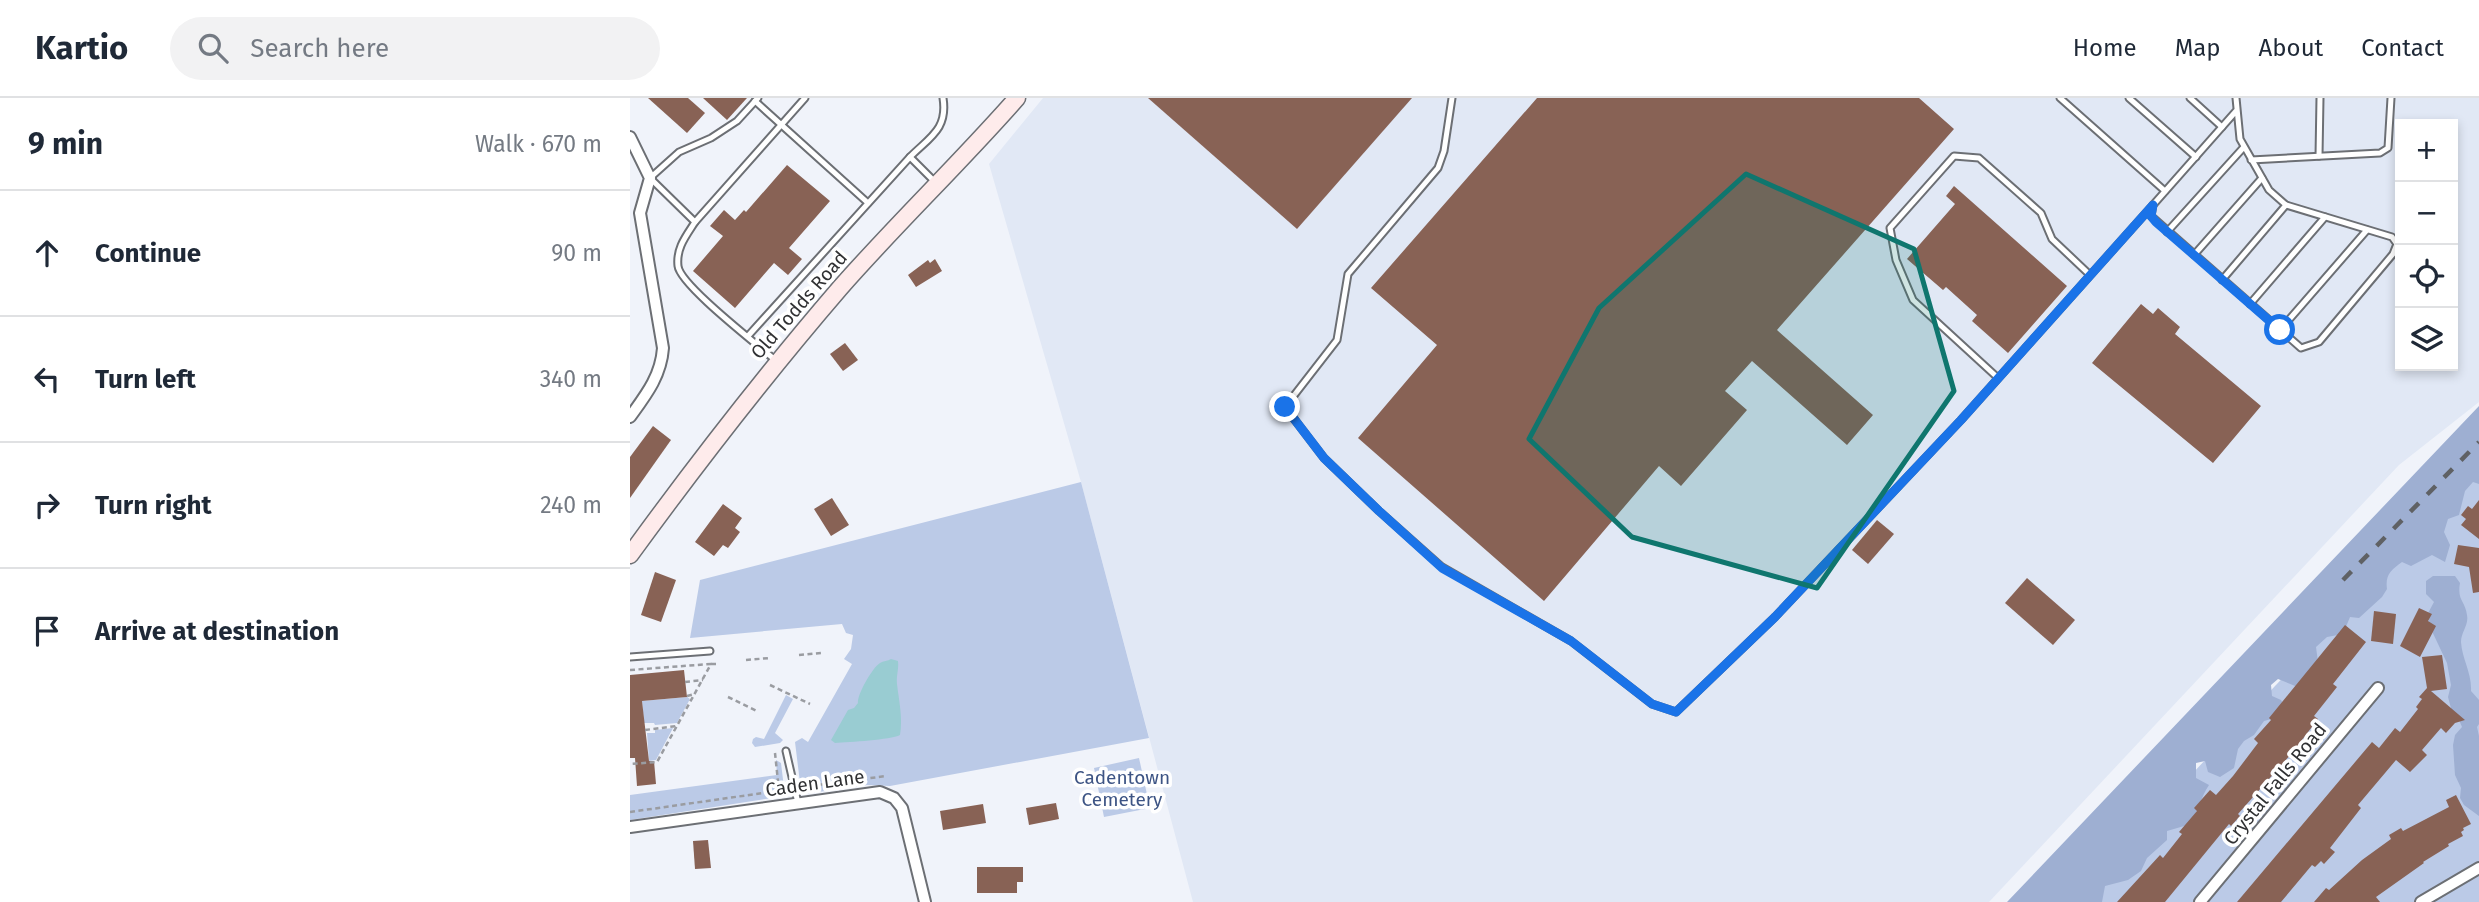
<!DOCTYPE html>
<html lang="en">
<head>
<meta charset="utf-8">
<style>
	body { margin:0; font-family:"Fira Sans",sans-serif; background:#f2f2f3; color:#1f2937 }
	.controls { position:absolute; right:21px; top:21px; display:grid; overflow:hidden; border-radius:0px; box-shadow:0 4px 10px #0003 }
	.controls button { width:63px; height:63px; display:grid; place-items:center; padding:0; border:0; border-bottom:2px solid #e0e1e3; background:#fff; color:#1f2937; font:35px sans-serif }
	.stop { position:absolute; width:21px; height:21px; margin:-16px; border:5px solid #1a73e8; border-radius:50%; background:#fff }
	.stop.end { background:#1a73e8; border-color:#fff; box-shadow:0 2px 7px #0008 }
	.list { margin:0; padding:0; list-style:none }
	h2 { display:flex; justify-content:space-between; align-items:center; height:91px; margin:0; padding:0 28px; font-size:30px }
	h2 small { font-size:23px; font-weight:400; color:#747a83 }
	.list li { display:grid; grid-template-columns:46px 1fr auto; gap:21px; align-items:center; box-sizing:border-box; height:126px; padding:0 28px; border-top:2px solid #e0e1e3 }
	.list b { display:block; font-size:26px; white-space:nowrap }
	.list em { font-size:23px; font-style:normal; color:#747a83 }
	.icon { flex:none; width:38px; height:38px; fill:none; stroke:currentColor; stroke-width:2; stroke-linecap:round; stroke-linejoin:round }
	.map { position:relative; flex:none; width:1849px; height:804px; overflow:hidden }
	header { display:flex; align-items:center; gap:42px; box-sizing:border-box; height:98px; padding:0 35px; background:#fff; border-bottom:2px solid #e0e1e3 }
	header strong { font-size:33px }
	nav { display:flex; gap:38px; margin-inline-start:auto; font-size:24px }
	.search { width:490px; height:63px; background:#f2f2f3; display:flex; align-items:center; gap:18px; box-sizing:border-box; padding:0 24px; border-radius:38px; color:#747a83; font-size:26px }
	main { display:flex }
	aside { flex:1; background:#fff }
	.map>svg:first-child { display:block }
	.built { fill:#e1e8f5; fill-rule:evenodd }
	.green { fill:#bbcae7 }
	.forest { fill:#9eafd2 }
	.water { fill:#99ccd2 }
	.building { fill:#886255 }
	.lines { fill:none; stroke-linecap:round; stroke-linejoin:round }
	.service-casing { stroke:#6c6f74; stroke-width:9 }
	.minor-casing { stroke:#6c6f74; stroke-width:14 }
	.secondary-casing { stroke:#6c6f74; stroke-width:19 }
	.path { stroke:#9a9ca1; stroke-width:2.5; stroke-dasharray:5 3.5; stroke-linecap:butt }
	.service { stroke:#fff; stroke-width:5 }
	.minor { stroke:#fff; stroke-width:10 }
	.secondary { stroke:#feebeb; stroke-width:16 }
	.rail { stroke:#5f6164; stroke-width:4.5; stroke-dasharray:12 12; stroke-linecap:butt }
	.route { stroke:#1a73e8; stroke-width:9 }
	.marked { fill:#0f766e; fill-opacity:0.2; stroke:#0f766e; stroke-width:5; stroke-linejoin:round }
	.labels { text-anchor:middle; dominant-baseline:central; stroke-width:7; stroke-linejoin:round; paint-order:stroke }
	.street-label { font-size:19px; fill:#303133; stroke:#fff }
	.park-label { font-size:19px; fill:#3d5484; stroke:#fff }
</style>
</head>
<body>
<header>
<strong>Kartio</strong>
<div class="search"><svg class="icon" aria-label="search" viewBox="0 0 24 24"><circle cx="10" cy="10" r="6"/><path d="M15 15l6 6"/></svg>Search here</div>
<nav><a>Home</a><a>Map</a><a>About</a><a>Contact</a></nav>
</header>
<main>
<aside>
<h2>9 min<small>Walk · 670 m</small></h2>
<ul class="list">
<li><svg class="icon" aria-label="ahead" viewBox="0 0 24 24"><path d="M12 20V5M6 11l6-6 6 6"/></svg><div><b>Continue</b></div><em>90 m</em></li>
<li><svg class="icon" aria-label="left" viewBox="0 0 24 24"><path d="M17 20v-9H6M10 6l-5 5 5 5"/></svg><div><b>Turn left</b></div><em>340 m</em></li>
<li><svg class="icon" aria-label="right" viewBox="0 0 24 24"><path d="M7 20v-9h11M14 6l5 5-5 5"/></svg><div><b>Turn right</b></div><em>240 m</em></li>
<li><svg class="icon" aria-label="arrive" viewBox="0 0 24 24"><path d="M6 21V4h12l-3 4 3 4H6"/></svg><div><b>Arrive at destination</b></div></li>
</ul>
</aside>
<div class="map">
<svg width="1849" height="804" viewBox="0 0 1849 804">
	<rect width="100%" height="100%" fill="#f0f3fa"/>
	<path class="built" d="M413 0H1849V304L1769 367 1359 804H563L451 384 359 66ZM1770 26H1823V268H1770Z"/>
	<g class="green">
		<path d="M1849 377V804H1441L1835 387Z"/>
		<path d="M451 384 519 640 260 688 237 687 174 696 171 693 165 644 172 640 178 644 222 566 214 561 221 551 223 537 216 535 212 526 60 540 70 482Z"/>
		<path d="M156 597 163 601 145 635 153 642 150 645 125 649 122 645 123 641 126 639 134 641Z"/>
		<path d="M57 599 60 601 47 625 25 627 24 625H14L12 603Z"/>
		<path d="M43 630 26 662 19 663 17 635H25V632Z"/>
		<path d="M509 660 520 710 474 719 464 670Z"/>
		<path d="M146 662 151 665 155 698 0 722V697L147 677Z"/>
	</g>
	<g class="forest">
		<path d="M1849 308V386L1843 384 1835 393 1829 417 1818 421 1814 434 1820 447 1815 464 1802 457 1781 468 1772 464C1761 472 1755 477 1757 491L1752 499 1729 520 1720 519 1713 536 1697 539 1686 549 1688 564 1670 590 1648 581 1641 587 1642 598 1651 602 1654 607 1645 620 1634 623 1624 637 1614 643 1608 651 1604 670 1590 679 1578 674 1575 663 1566 665V680L1579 687C1571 699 1568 713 1561 726L1537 733V742L1517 760 1511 773 1498 782 1475 788 1472 804H1377Z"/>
		<path d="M1803 478H1825L1830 485C1827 503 1835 502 1837 517 1839 527 1831 534 1831 544 1832 561 1842 575 1841 593L1849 602V626L1847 629 1849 638V718L1834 707 1830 700 1831 690 1825 677 1823 647 1825 637 1832 629 1827 617 1822 614 1818 599 1821 587 1817 565 1800 529 1797 517 1804 504 1796 496V483Z"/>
	</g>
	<path class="water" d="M261 561 268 563C269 571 266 578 267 586 269 603 273 620 270 637 260 642 220 644 205 645L201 642 218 612 224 610 228 605C227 597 242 570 250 565 253 563 258 563 261 561Z"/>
	<g class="building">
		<path d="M18 0H58L75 15 57 35Z"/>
		<path d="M73 0H117L97 22Z"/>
		<path d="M518 0H782L667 131Z"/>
		<path d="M907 0H1289L1324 31 1147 232 1243 317 1217 347 1122 263 1095 293 1117 312 1051 388 1029 368 914 503 728 340 807 247 741 190Z"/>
		<path d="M157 67 200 103 159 150 172 161 158 177 144 165 105 210 63 173 93 138 80 128 94 112 105 122 114 112 116 114Z"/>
		<path d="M1324 88 1437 188 1378 255 1342 223 1347 217 1316 189 1313 192 1277 161 1325 106 1316 98Z"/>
		<path d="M305 161 312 173 286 189 278 177 298 162 300 165Z"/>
		<path d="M1511 206 1523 216 1528 210 1550 229 1545 236 1631 308 1583 365 1462 265Z"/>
		<path d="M215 245 228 262 213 273 200 256Z"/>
		<path d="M23 328 41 342 0 400V359Z"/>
		<path d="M202 400 219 427 201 438 184 411Z"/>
		<path d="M1849 402V441L1831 427 1836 421 1831 417 1838 408 1842 411Z"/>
		<path d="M93 406 112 420 105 430 110 434 98 450 93 447 84 458 65 444Z"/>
		<path d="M1247 422 1264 436 1238 466 1222 452Z"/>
		<path d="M1828 447 1849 450V494L1843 495 1839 469 1824 466Z"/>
		<path d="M25 474 46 482 31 524 11 517Z"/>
		<path d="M1397 480 1445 522 1423 547 1375 505Z"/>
		<path d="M1789 510 1802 516 1798 523 1806 528 1790 559 1770 548Z"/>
		<path d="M1744 513 1766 516 1763 546 1741 543Z"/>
		<path d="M1715 527 1736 544 1703 586 1707 589 1684 618 1688 621 1662 655 1608 716 1610 718 1601 728 1599 726 1535 804H1487L1530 757 1533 760 1552 736 1549 734 1567 713 1564 710 1580 692 1586 697 1603 678 1628 645 1624 641 1641 622 1639 620Z"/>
		<path d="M1812 557 1817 591 1801 593 1835 622 1825 625 1816 635 1811 630 1792 652 1797 657 1780 674 1766 662 1728 707 1731 710 1700 750 1705 754 1694 766 1691 763 1685 769 1682 767 1651 804H1607L1742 644 1749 650 1765 630 1770 634 1788 611 1786 609 1792 601 1789 599 1797 590 1792 559Z"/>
		<path d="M54 572 57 599 12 603 19 663H24L26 686 7 688 5 660H0V577Z"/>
		<path d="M1826 697 1841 726 1833 730 1834 732 1831 734 1833 738 1818 746 1819 748 1793 764 1794 765 1746 799 1750 804H1684L1696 790 1699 792 1732 762 1761 741 1759 737 1771 730 1773 733 1819 709 1816 702Z"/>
		<path d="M426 705 429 721 399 727 396 710Z"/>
		<path d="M353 706 356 725 313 732 310 713Z"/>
		<path d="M78 742 81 770 65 771 63 743Z"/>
		<path d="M347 769H393V784H387V795H347Z"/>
	</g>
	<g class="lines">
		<defs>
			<g id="service">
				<path d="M128 0 107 23 81 40 49 54 20 80 65 124C56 138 46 150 48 168 50 187 127 246 145 262"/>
				<path d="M822 0 814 53 808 70 718 176 707 242 655 309 694 360 749 413 812 469 941 543 1022 606 1046 614 1145 519 1331 322 1523 107"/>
				<path d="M1430 0 1535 93"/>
				<path d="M1499 0 1566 59"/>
				<path d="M1560 0 1592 29"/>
				<path d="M1606 0 1610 41 1639 92 1656 107 1762 139 1767 146 1763 156 1689 244 1671 250 1521 118 1523 107 1607 12"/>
				<path d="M125 3 238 105"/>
				<path d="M1689 58 1690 0"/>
				<path d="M1621 62 1750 55 1758 50 1761 0"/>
				<path d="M306 85 280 59C300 39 318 31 313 0"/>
				<path d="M65 124 175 0"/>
				<path d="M1537 134 1614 49"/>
				<path d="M1564 157 1632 80"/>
				<path d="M1592 182 1656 107"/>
				<path d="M1620 206 1695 119"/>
				<path d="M1650 232 1737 132"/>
				<path d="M118 238 280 59"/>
				<path d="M1368 280 1283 202 1266 162 1260 130 1324 58 1349 60 1411 115 1422 141 1460 177"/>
				<path d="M0 559 80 553"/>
				<path d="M156 653 168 705"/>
			</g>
			<g id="minor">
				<path d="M0 39 20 80 10 115 33 250C31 278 16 297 0 319"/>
				<path d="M0 729 250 694 264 700 272 710 295 804"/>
				<path d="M1570 804 1748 590"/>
				<path d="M1791 804 1849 770"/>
			</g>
			<path id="secondary" d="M0 457C67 365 136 276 210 190 267 125 330 65 387 0"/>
		</defs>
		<use href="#service" class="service-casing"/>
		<use href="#minor" class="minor-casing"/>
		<use href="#secondary" class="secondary-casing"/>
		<g class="path">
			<path d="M169 557 191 555"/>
			<path d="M116 562 140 560"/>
			<path d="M81 566H89"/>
			<path d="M0 572 81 566 27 664 0 666"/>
			<path d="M55 584 73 582"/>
			<path d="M140 587 180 606"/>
			<path d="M57 598 65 596"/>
			<path d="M98 599 127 613"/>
			<path d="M15 632 47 628"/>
			<path d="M145 655 149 693"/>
			<path d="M173 689 256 678"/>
			<path d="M0 714 154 692"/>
		</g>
		<use href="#service" class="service"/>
		<use href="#minor" class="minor"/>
		<use href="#secondary" class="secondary"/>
		<path class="rail" d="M1713 482 1849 344"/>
	</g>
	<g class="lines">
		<path class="route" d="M655 309 694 360 749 413 812 470 941 543 1022 606 1046 614 1145 519 1331 322 1523 107 1521 118 1526 124 1650 232"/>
	</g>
	<path class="marked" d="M1116 76 1284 151 1324 293 1187 490 1002 439 899 341 969 210Z"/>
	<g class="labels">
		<g class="street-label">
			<text transform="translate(169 207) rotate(-49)">Old Todds Road</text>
			<text transform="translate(185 685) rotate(-8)">Caden Lane</text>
			<text transform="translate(1645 686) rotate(-51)">Crystal Falls Road</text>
		</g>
		<g class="park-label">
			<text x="492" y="679">Cadentown<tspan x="492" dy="22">Cemetery</tspan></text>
		</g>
	</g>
</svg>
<div class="controls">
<button>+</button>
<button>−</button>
<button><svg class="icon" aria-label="locate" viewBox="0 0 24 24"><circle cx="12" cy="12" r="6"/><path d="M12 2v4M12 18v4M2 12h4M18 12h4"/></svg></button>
<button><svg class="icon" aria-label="layers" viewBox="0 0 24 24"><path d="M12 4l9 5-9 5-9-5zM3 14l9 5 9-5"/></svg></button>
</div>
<div class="stop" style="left:1650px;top:232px"></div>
<div class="stop end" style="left:655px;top:309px"></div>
</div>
</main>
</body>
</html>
